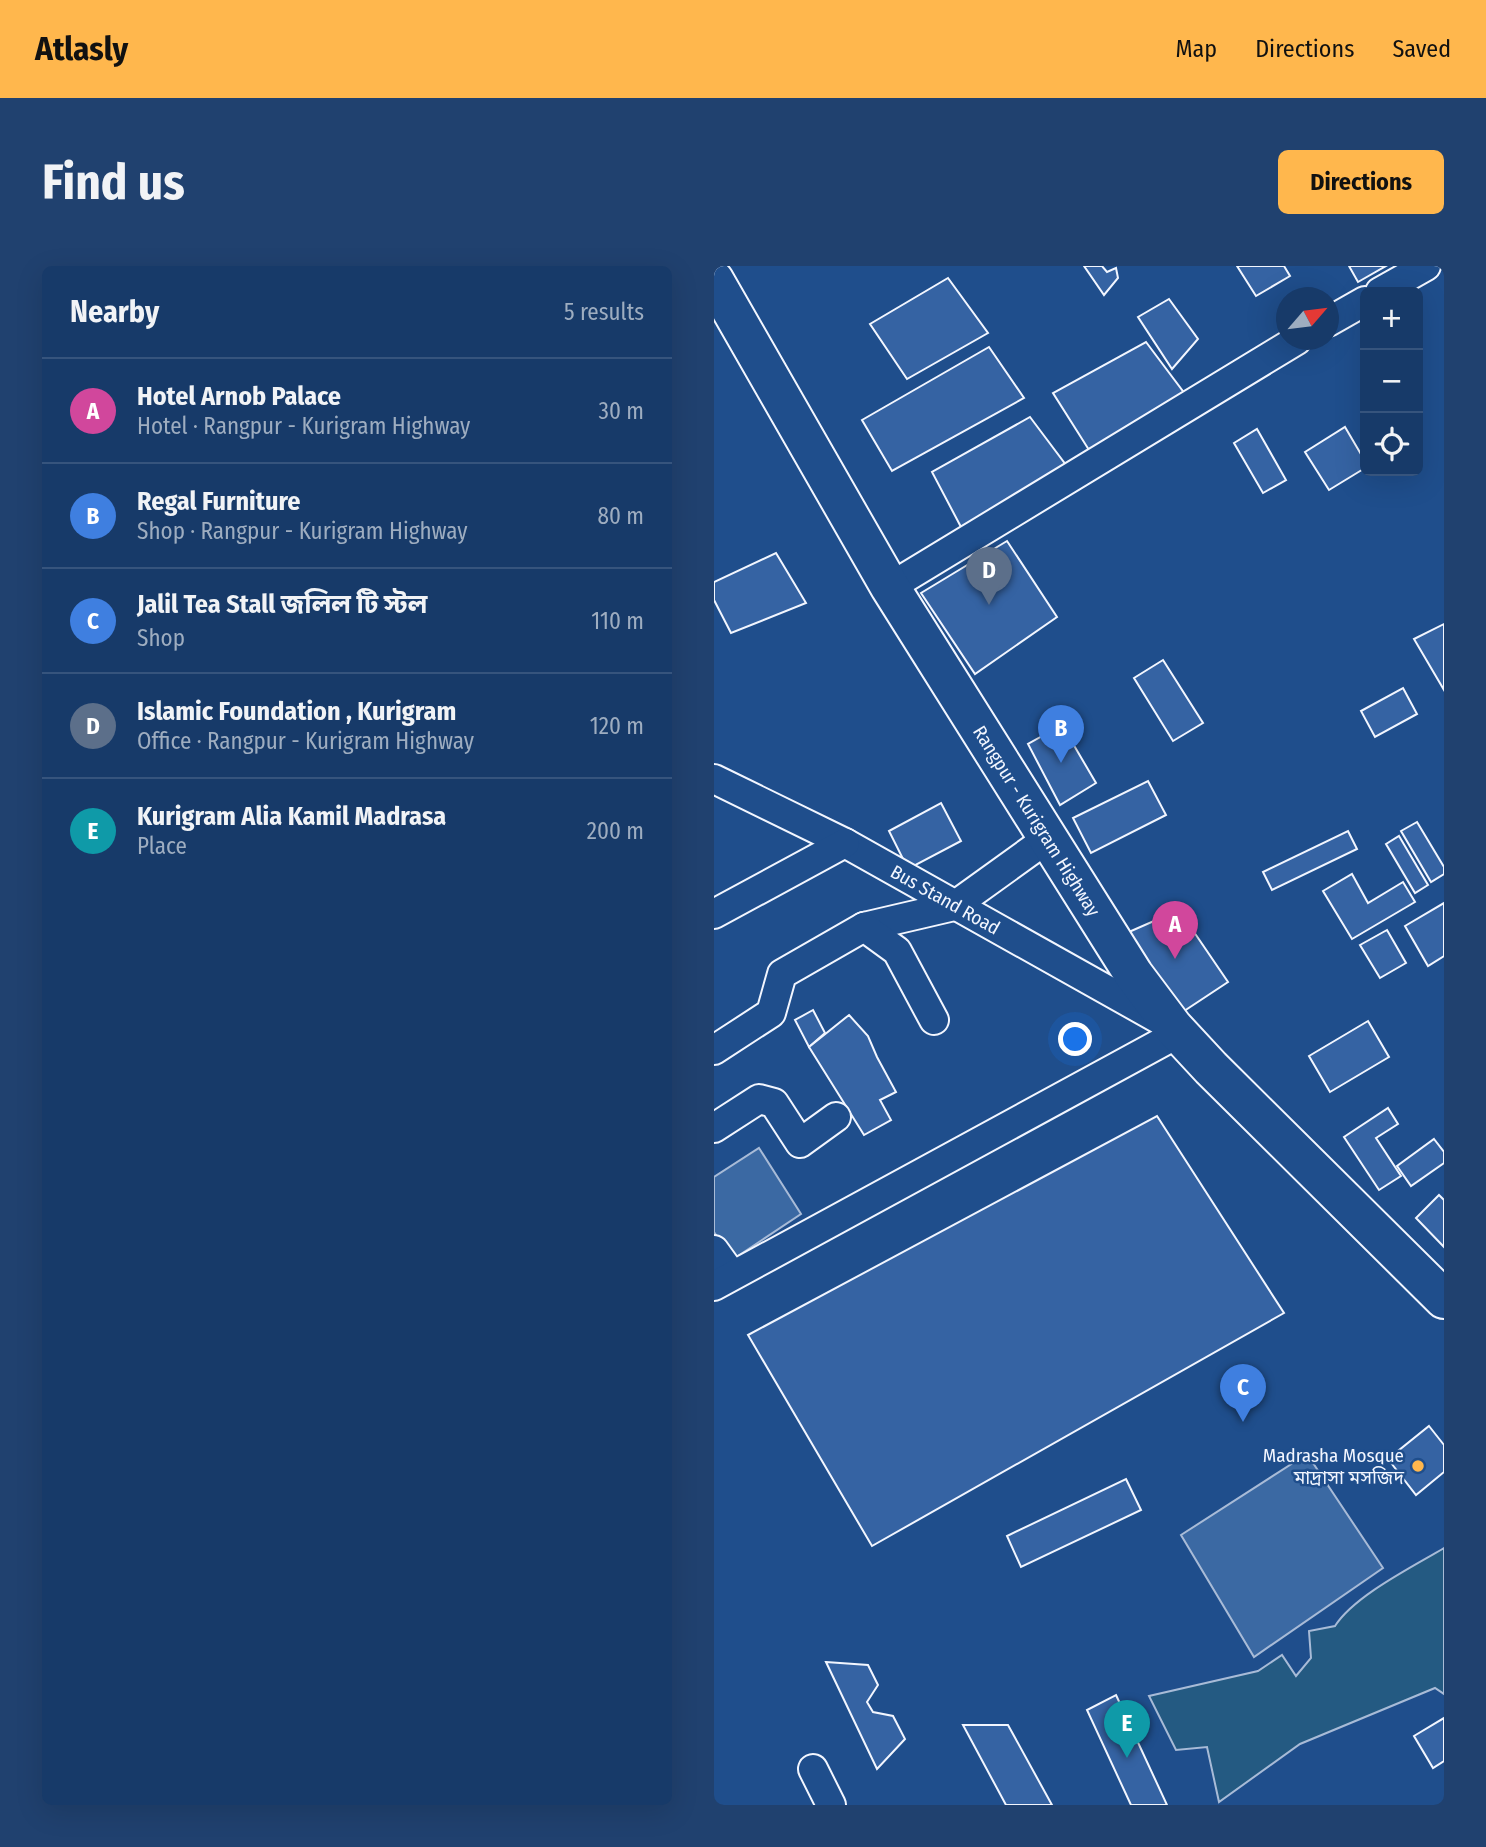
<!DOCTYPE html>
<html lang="en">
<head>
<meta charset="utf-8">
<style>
	body { margin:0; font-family:"Fira Sans Condensed","Noto Sans Bengali",sans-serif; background:#20416f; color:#f1f3f6 }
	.controls { position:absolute; right:21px; top:21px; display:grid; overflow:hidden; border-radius:10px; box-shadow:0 7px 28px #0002 }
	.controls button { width:63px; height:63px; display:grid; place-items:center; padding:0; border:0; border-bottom:2px solid #36547d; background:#173a69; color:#f1f3f6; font:35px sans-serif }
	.compass { position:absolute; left:562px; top:21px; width:63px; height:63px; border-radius:50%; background:#173a69; box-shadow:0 7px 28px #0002; rotate:62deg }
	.you { position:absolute; left:362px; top:774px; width:24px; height:24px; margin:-18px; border:5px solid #fff; border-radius:50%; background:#1a73e8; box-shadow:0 0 0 10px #1a73e833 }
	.badge { display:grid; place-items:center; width:46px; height:46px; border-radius:50%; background:#ffb74d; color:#fff; font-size:23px; font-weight:700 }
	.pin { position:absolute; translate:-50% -58px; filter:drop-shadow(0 2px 4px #0008) }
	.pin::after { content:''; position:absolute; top:37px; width:24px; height:21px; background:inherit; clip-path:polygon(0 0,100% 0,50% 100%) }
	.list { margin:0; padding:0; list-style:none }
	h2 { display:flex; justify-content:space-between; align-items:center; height:91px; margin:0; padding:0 28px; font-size:30px }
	h2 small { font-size:23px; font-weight:400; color:#9eadc0 }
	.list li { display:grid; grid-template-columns:46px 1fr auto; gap:21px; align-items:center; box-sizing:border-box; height:105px; padding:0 28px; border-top:2px solid #36547d }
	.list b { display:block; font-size:26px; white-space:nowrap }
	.list p { margin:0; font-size:23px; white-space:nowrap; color:#9eadc0 }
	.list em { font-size:23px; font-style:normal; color:#9eadc0 }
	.icon { flex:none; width:38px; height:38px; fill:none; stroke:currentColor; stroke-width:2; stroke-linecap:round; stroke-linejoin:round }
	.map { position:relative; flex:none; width:730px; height:1539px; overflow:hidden; border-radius:10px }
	header { display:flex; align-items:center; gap:42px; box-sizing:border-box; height:98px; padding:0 35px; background:#ffb74d; color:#111 }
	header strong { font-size:33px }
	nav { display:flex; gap:38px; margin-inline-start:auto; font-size:24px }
	.intro { display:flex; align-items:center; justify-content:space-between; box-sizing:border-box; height:168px; padding:0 42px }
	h1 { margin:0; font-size:49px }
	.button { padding:18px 32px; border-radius:10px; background:#ffb74d; color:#111; font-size:24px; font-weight:700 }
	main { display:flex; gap:42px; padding:0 42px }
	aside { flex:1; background:#173a69; border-radius:10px; box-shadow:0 7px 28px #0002 }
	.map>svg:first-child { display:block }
	.green { fill:#245a82; stroke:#a8bbd7; stroke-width:2 }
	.water { fill:#3b69a3; stroke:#a8bbd7; stroke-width:2 }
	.building { fill:#3563a3; stroke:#f2f6ff; stroke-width:2 }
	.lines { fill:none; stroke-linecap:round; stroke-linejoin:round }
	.minor-casing { stroke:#f2f6ff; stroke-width:32 }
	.highway-casing { stroke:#f2f6ff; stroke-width:42 }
	.minor { stroke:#1f4e8c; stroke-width:28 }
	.highway { stroke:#1f4e8c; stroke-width:38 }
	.poi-dot { fill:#ffb74d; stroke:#1f4e8c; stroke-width:2.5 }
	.labels { text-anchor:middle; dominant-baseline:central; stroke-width:5; stroke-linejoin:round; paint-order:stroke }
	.street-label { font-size:19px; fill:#f2f6ff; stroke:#1f4e8c }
	.poi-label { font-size:19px; fill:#f2f6ff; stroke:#1f4e8c; text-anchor:end }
</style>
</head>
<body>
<header>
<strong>Atlasly</strong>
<nav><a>Map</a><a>Directions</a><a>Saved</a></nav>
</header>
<div class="intro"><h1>Find us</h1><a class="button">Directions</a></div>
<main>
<aside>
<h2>Nearby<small>5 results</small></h2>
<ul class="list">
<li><span class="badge" style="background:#d1479c">A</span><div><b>Hotel Arnob Palace</b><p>Hotel · Rangpur - Kurigram Highway</p></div><em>30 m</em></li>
<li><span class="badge" style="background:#3f7fe0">B</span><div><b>Regal Furniture</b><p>Shop · Rangpur - Kurigram Highway</p></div><em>80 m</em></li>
<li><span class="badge" style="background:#3f7fe0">C</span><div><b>Jalil Tea Stall জলিল টি স্টল</b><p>Shop</p></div><em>110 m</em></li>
<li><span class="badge" style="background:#5c6f8a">D</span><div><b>Islamic Foundation , Kurigram</b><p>Office · Rangpur - Kurigram Highway</p></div><em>120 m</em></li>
<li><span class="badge" style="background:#0f9aa8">E</span><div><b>Kurigram Alia Kamil Madrasa</b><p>Place</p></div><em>200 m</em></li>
</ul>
</aside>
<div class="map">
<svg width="730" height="1539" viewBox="0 0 730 1539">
	<rect width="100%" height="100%" fill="#1f4e8c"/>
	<path class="green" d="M730 1282V1428L721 1422 586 1478 505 1536 493 1481 462 1484 435 1430 544 1405 568 1389 582 1410 597 1392 595 1365 621 1360C640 1330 698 1301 730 1282Z"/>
	<g class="water">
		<path d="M45 882 87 948 18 994 0 966V911Z"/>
		<path d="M593 1188 669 1302 540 1391 467 1269Z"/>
	</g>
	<g class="building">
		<path d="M370 0H388L393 6 402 2 404 12 390 29Z"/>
		<path d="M523 0H570L576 10 542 30Z"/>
		<path d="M635 0H672L644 16Z"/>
		<path d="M234 12 274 67 193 113 156 58Z"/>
		<path d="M455 33 484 73 458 103 424 51Z"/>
		<path d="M432 76 471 128 375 184 339 127Z"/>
		<path d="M275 81 310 132 178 205 148 154Z"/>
		<path d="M316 151 352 199 247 261 218 206Z"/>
		<path d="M631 161 651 195V202L615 224 591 186Z"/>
		<path d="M543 163 572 214 549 227 520 177Z"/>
		<path d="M293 275 343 351 261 408 207 327Z"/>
		<path d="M62 287 92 337 17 367 0 334V316Z"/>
		<path d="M730 358V424L700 373Z"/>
		<path d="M449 394 489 457 459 475 420 412Z"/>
		<path d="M689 422 703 448 661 471 647 445Z"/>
		<path d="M348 459 382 517 346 539 314 478Z"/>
		<path d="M434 515 452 549 377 587 359 552Z"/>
		<path d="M227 537 247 575 194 603 175 565Z"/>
		<path d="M703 556 730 601V608L717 616 687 565Z"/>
		<path d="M634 565 643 583 558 624 549 606Z"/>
		<path d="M685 570 714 619 701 627 672 578Z"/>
		<path d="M638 608 654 637 689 616 701 636 638 673 609 625Z"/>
		<path d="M730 637V690L714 700 691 660Z"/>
		<path d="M465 644 514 716 461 751 408 669Z"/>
		<path d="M673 664 692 697 666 712 646 679Z"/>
		<path d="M99 744 111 767 95 781 81 754Z"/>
		<path d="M135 749 154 770 163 791 182 826 166 834 177 854 150 869 95 781Z"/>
		<path d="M654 755 675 791 616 826 595 790Z"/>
		<path d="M674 842 684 858 662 872 687 910 665 924 630 871Z"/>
		<path d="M443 850 570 1047 158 1280 34 1069Z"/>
		<path d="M720 873 730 886V897L697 920 683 900Z"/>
		<path d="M725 929 730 934V981L702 952Z"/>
		<path d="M715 1160 730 1179V1206L702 1229 674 1193Z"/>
		<path d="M412 1213 427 1244 307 1301 293 1270Z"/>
		<path d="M112 1396 154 1399 164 1419 153 1436 159 1446 179 1450 191 1473 163 1503Z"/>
		<path d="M402 1429 453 1539H417L373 1444Z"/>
		<path d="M730 1452V1495L719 1502 700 1470Z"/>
		<path d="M249 1459H294L338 1539H292Z"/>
	</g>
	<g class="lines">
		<defs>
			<g id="minor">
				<path d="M666 26 712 0"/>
				<path d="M614 56 651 35"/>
				<path d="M176 321 583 74"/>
				<path id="s1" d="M0 513 131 577 450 756"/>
				<path d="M0 648 131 577"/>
				<path d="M150 661 240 640 333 573"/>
				<path d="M0 784 57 747 68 708 150 661 183 685 220 754"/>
				<path d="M0 862 45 833 60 837 86 877 122 851"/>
				<path d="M0 984 18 1009"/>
				<path d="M0 1020 465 767"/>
				<path d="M99 1503 117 1539"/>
			</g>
			<g id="highway">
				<path id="s2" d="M0 14 176 321 420 709 459 761 497 802 730 1033"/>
			</g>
		</defs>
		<use href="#minor" class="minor-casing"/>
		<use href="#highway" class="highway-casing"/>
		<use href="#minor" class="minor"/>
		<use href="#highway" class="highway"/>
	</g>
	<circle class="poi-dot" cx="704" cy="1200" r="7"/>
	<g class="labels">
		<g class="street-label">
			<text stroke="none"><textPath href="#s2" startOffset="630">Rangpur - Kurigram Highway</textPath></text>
			<text stroke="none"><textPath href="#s1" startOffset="261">Bus Stand Road</textPath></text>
		</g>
		<g class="poi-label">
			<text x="690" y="1189">Madrasha Mosque<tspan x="690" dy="22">মাদ্রাসা মসজিদ</tspan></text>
		</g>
	</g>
</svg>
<div class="controls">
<button>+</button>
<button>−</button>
<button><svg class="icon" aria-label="locate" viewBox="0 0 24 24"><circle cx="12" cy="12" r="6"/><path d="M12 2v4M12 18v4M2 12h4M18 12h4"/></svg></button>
</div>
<svg class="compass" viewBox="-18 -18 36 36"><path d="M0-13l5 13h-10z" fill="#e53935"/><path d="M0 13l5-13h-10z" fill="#9eadc0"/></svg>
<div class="you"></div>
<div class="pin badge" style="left:461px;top:693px;background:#d1479c">A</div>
<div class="pin badge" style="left:347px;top:497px;background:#3f7fe0">B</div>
<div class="pin badge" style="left:529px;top:1156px;background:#3f7fe0">C</div>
<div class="pin badge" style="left:275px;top:339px;background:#5c6f8a">D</div>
<div class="pin badge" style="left:413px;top:1492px;background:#0f9aa8">E</div>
</div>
</main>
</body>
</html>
